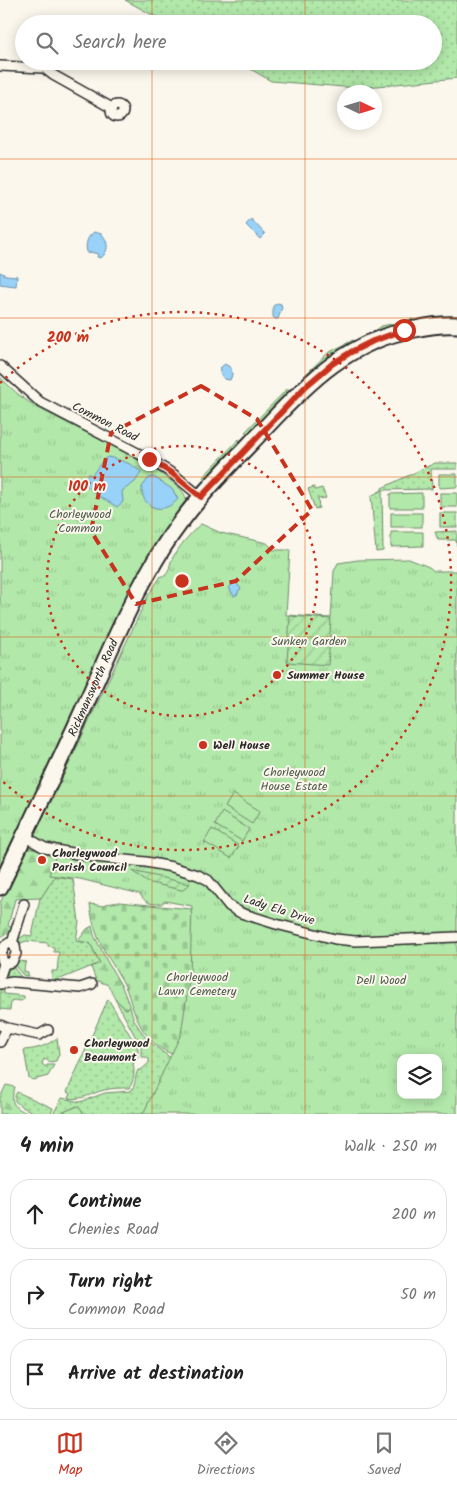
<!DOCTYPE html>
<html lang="en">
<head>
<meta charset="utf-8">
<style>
	body { margin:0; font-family:Kalam,sans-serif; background:#f6f6f6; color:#222 }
	.controls { position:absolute; right:15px; bottom:15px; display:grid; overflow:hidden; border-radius:10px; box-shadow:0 2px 12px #0003 }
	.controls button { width:45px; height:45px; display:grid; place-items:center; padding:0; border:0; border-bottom:1px solid #e0e0e0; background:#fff; color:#222; font:25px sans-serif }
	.compass { position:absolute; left:337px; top:85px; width:45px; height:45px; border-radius:50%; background:#fff; box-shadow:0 2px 12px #0003; rotate:94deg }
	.stop { position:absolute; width:15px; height:15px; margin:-11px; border:4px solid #c8321e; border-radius:50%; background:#fff }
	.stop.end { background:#c8321e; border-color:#fff; box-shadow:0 1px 5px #0008 }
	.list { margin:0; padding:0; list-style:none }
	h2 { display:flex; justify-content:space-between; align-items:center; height:65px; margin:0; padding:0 20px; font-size:21px }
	h2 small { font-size:16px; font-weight:400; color:#767676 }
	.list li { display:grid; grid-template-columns:32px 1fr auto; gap:15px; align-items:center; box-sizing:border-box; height:70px; margin:0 10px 10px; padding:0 10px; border:1px solid #e0e0e0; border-radius:20px }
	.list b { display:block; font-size:19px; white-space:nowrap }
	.list p { margin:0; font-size:16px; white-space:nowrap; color:#767676 }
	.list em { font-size:16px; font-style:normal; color:#767676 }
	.icon { flex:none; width:28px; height:28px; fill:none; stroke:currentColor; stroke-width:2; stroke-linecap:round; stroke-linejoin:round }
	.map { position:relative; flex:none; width:457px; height:1114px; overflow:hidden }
	.search { position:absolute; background:#fff; box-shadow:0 2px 12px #0003; left:15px; right:15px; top:15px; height:55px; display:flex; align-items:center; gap:12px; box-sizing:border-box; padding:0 18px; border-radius:28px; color:#767676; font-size:19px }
	.sheet { height:305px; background:#fff }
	nav { display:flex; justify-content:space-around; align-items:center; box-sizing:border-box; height:70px; border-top:1px solid #e0e0e0; background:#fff; font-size:14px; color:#767676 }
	nav a { display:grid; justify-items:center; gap:2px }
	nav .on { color:#c8321e }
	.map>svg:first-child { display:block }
	.grass { fill:url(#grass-dots); stroke:#6e8a6a }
	.forest { fill:url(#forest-firs); stroke:#6e8a6a }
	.cemetery { fill:url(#cemetery-stones); stroke:#6e8a6a }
	.park { fill:url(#park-tufts); stroke:#6e8a6a; fill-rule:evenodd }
	.garden { fill:url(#garden-furrows); stroke:#6e8a6a }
	.pitch { fill:#b2e8aa; stroke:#6e8a6a }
	.water { fill:#98d2f8; stroke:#6c8fa6 }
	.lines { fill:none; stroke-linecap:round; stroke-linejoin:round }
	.street-casing { stroke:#2b2b2b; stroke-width:12 }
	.primary-casing { stroke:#2b2b2b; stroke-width:19 }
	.street { stroke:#fbf7ec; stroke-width:9 }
	.primary { stroke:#fbf7ec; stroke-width:15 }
	.route { stroke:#c8321e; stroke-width:6 }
	.marked { fill:none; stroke:#c8321e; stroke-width:4; stroke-dasharray:10 6; stroke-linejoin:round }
	.grid { fill:none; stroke:#e8590c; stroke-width:1; stroke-opacity:0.55 }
	.ring { fill:none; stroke:#c8321e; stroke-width:2.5; stroke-dasharray:2.5 5 }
	.poi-dot { fill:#c8321e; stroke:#fbf7ec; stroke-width:2 }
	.labels { text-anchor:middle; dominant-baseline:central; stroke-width:4; stroke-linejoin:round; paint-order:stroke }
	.street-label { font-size:12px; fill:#2b2b2b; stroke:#fbf7ec }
	.park-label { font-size:12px; fill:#4d5a4b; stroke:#fbf7ec }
	.poi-label { font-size:12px; font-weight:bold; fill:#2b2b2b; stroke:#fbf7ec; text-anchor:start }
	.centre { fill:#c8321e; stroke:#fbf7ec; stroke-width:2.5 }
	.ring-label { font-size:15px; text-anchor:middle; font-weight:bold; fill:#c8321e; stroke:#fbf7ec; stroke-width:4; stroke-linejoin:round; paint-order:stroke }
</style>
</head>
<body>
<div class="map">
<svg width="457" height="1114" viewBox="0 0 457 1114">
	<defs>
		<pattern id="grass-dots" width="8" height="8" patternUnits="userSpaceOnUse" patternTransform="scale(1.25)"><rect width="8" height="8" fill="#b2e8aa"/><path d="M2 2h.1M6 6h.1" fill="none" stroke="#99c792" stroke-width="1.8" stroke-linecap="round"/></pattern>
		<pattern id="forest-firs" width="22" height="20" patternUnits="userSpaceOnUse" patternTransform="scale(1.25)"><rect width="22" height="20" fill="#b2e8aa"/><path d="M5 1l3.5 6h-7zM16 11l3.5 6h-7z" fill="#99c792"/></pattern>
		<pattern id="cemetery-stones" width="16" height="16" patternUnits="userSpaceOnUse" patternTransform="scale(1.25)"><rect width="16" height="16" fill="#b2e8aa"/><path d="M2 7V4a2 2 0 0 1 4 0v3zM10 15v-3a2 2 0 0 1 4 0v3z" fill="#99c792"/></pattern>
		<pattern id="park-tufts" width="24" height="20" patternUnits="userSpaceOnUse" patternTransform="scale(1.25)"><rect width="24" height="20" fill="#b2e8aa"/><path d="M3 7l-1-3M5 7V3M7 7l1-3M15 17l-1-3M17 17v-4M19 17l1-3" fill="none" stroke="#99c792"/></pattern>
		<pattern id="garden-furrows" width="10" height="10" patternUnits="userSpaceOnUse" patternTransform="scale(1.25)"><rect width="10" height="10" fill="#b2e8aa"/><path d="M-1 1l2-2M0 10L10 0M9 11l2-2" fill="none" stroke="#99c792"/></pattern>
	</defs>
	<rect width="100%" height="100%" fill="#fbf7ec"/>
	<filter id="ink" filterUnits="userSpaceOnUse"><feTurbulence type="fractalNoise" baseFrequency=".02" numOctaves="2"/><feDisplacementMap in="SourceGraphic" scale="10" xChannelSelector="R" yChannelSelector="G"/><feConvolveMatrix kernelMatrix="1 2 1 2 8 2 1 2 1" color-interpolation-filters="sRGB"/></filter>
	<g filter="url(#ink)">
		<g class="grass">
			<path d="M125 0H457V78L356 88 271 81 237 61H433V24H169Z"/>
			<path d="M413 319 411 324 377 333V329L382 326Z"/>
			<path d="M353 340 351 346 304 379 302 378 328 353Z"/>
			<path d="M287 389H289L291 392 251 434 245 432Z"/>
			<path d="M239 439 241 442 207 481 203 477Z"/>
			<path d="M435 463H457V469H431L432 489 382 490 383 551 376 552 371 496 382 490V488Z"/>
			<path d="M314 487 315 490 322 488 326 498 318 499 319 508 315 509 308 489Z"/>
			<path d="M457 531V546L456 540H438L435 532Z"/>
			<path d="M54 876 73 879 79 921 76 941 90 943 100 963 58 980H52V971H57L59 952H54V947L48 946V943L26 941 19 944 17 940 25 935 32 936 40 898H41Z"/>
			<path d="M19 961 27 962 25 963 24 971 28 972V976L23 975 15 966Z"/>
			<path d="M13 967 22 978 7 977 8 970Z"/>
			<path d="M4 988V994L24 996V999L21 1001 13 1000 11 1002 10 1010 0 1009V990Z"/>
			<path d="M108 999 138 1048V1058L136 1059 133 1064C135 1071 134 1082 129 1088 120 1088 112 1088 104 1090 91 1093 82 1101 68 1098L70 1094 67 1092Z"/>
			<path d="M115 999 126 1009 130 1007 134 1020 147 1040 172 1059 143 1114H84L77 1106 61 1114H53L62 1098 80 1102 105 1093 131 1091C137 1083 134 1077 138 1070H141L149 1063V1059L146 1057H141V1047Z"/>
			<path d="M57 1038 59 1054 56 1061 48 1062 49 1061 44 1059 42 1064 46 1067 47 1065H54L48 1076 33 1080 29 1078 24 1050C38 1049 46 1046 57 1038Z"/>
			<path d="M17 1092 53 1108 51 1114C37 1114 25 1111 15 1101V1096Z"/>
		</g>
		<g class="forest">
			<path d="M27 848 76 857 106 879 55 876 41 898 15 899 8 926 13 928 10 937 6 933 0 938V903Z"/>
			<path d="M92 926 94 935 107 961 122 987 130 1007 126 1009 115 999 108 985 96 980 91 967 100 963 90 943 78 941 87 929Z"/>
			<path d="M6 1085 15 1087C9 1104 14 1107 29 1114H0V1098Z"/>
			<path d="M78 1106 84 1114H61V1113Z"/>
		</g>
		<path class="cemetery" d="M119 902 191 909V912L256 1064 172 1054C151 1046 141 1030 133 1009 130 1001 128 992 124 984 107 953 94 941 90 904L104 906 106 904Z"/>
		<g class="park">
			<path d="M0 377C10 387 20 397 32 404 55 420 185 475 186 499 186 509 165 531 159 540L158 545 0 878Z"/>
			<path d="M201 524 221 533 267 543 274 550H290L286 615 331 618 334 571 338 563 358 560 409 559 429 567 434 571H457V1114H143L181 1034 190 975 192 906 165 901 161 904C150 904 145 903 140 894L80 879 49 875 55 858 35 849 27 848 52 800 148 596 161 576H165C170 569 169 568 171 562 173 553 194 529 201 524ZM401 1058H438V1095H401Z"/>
		</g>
		<g class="garden">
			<path d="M290 616 331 619 328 665 287 662Z"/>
			<path d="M132 871 190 884 183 890H181L147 882Z"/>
		</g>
		<g class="pitch">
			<path d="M439 474H457V487L439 488Z"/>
			<path d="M422 493V508H390V494Z"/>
			<rect x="440" y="493" width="17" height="14"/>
			<rect x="391" y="513" width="31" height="14"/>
			<rect x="440" y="513" width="17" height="14"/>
			<path d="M391 532H423V546L391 547Z"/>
			<path d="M233 794 260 811 252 824 225 807Z"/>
			<path d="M222 812 249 829 242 841 215 825Z"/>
			<path d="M212 829 239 846 231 858 204 842Z"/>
		</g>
		<g class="water">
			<path d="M251 219 265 234 260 239 246 225Z"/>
			<path d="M94 232 102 234C109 243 109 251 101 258L97 257 98 254 90 252 89 254 87 252C85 244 87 237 94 232Z"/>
			<path d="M0 272 6 275 17 276 16 286 0 284Z"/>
			<path d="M278 303 281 304 282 307 278 319H275L273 317V306Z"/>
			<path d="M225 364 231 368 232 375 230 380 224 379 220 373 221 369 220 368Z"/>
			<path d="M108 457C120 460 133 463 141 473L135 482 122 491 123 502 117 507C107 500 93 495 86 484L88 480 86 477 88 474 92 475 104 459Z"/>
			<path d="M154 477 172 489 178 499C165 515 141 510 142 487L149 478Z"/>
			<path d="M235 581 241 589 238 591V594L234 596 229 588Z"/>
		</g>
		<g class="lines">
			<defs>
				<g id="street">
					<path d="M0 66 44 68 53 75 112 108"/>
					<circle cx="117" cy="111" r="6"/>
					<path d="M0 366 40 402 149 459 173 474 201 497"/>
					<path d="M26 833 31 840 45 848 93 857 146 862 172 867 198 875 208 880 229 906 241 913 276 924 335 939 355 941 457 937"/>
					<path d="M9 943 15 945 16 954 12 962 4 964C0 956 0 948 9 943Z"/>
					<path d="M12 943 24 904"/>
					<path d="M0 976 4 964"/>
					<path d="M0 984 13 982 80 988 92 984"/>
					<path d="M0 1025 7 1028 39 1035 48 1030"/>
					<path d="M0 1042 7 1028"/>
				</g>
				<g id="primary">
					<path id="s1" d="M0 887C28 828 56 770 83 710 108 655 131 598 164 546 192 502 230 465 266 427 309 381 350 340 415 329 429 326 443 324 457 325"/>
				</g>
			</defs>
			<use href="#street" class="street-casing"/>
			<use href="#primary" class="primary-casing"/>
			<use href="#street" class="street"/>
			<use href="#primary" class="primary"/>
		</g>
	</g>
	<g class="lines" filter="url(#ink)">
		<path class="route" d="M149 459 173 474 201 497 306 386 332 364 351 352 373 341 404 330"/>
	</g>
	<path class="marked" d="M201 386 257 419 312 510 236 581 136 604 91 531 111 433Z"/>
	<path class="grid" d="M152 0V24M305 0V24M152 61V1114M305 61V1114M0 159H457M0 318H457M0 477H457M0 637H457M0 796H457M0 955H457"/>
	<g class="ring">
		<circle cx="182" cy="581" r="135"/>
		<path d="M0 383A269 269 0 1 1 0 779"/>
	</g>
	<g class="poi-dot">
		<circle cx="277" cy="675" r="5"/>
		<circle cx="203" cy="745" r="5"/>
		<circle cx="42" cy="860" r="5"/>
		<circle cx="74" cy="1050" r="5"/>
	</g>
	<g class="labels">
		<g class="street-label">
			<text transform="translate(105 422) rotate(27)">Common Road</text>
			<text stroke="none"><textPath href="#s1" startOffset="220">Rickmansworth Road</textPath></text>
			<text transform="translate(279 910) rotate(18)">Lady Ela Drive</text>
		</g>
		<g class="park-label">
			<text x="80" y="514">Chorleywood<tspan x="80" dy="14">Common</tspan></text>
			<text x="309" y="641">Sunken Garden</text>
			<text x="294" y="772">Chorleywood<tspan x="294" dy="14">House Estate</tspan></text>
			<text x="197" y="977">Chorleywood<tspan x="197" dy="14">Lawn Cemetery</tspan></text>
			<text x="381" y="980">Dell Wood</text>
		</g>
		<g class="poi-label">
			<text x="287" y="675">Summer House</text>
			<text x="213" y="745">Well House</text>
			<text x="52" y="853">Chorleywood<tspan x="52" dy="14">Parish Council</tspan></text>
			<text x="84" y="1043">Chorleywood<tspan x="84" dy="14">Beaumont</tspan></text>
		</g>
	</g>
	<circle cx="182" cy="581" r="8" class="centre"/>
	<g class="ring-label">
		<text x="68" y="342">200 m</text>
		<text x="87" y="491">100 m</text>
	</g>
</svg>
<div class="controls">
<button><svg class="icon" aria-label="layers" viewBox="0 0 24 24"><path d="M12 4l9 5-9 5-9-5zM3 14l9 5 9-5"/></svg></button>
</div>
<svg class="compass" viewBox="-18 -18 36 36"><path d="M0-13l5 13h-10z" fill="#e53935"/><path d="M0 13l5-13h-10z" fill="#767676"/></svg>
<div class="stop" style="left:404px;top:330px"></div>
<div class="stop end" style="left:149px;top:459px"></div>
<div class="search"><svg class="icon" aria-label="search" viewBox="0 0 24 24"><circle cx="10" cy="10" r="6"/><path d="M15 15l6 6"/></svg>Search here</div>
</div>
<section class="sheet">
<h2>4 min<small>Walk · 250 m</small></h2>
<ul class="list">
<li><svg class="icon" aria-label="ahead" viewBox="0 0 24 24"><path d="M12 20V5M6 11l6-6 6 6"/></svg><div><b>Continue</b><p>Chenies Road</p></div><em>200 m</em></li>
<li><svg class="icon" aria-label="right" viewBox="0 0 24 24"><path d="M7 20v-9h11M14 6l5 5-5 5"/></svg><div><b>Turn right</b><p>Common Road</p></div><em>50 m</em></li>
<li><svg class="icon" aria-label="arrive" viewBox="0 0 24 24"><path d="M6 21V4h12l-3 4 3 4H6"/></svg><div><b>Arrive at destination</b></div></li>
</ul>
</section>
<nav>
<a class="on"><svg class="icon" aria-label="map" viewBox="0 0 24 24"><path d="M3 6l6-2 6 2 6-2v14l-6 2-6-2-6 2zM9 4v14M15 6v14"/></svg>Map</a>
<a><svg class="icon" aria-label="directions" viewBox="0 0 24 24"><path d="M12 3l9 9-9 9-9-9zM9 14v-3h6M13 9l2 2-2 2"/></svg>Directions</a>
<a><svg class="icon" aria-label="saved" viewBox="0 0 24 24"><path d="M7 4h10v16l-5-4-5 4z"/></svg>Saved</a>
</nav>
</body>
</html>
